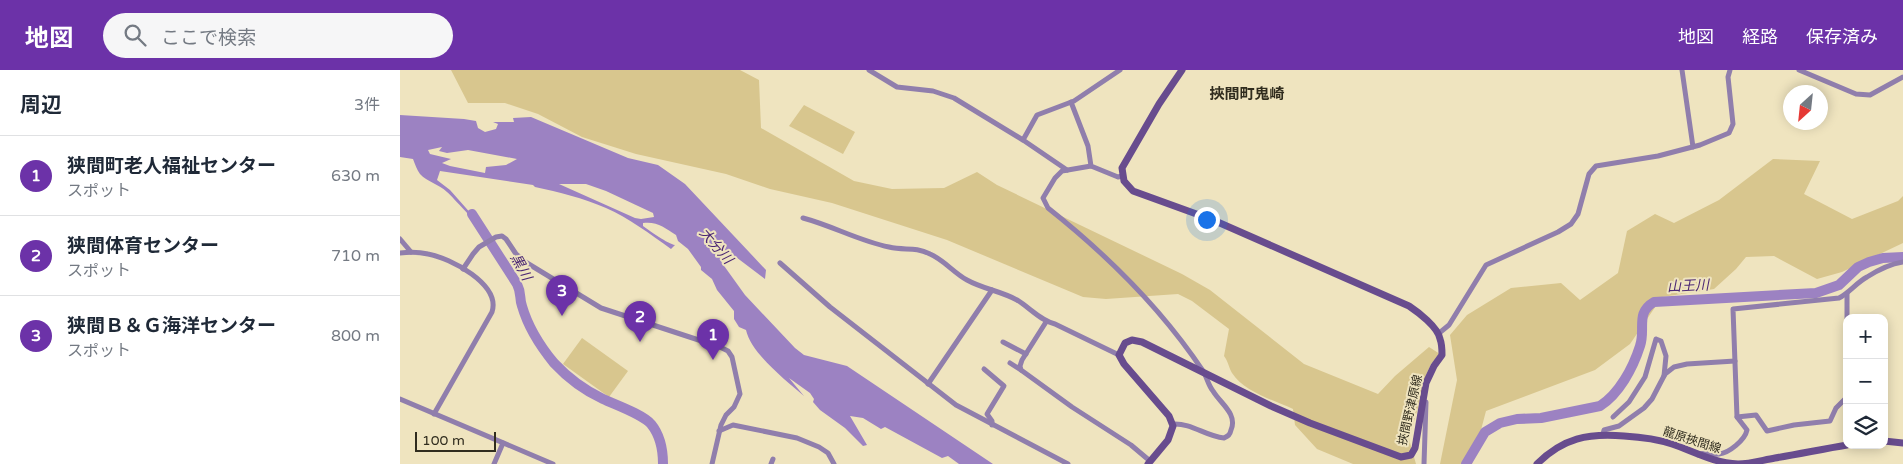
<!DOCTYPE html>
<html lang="ja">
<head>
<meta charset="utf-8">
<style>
	body { margin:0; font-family:"Varela Round","Noto Sans JP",sans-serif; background:#f6f6f7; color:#1f2937 }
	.controls { position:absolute; right:15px; bottom:15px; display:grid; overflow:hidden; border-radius:10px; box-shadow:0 2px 12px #0003 }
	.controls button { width:45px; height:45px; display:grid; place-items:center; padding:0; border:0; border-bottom:1px solid #e0e1e3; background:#fff; color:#1f2937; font:25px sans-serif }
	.compass { position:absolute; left:1383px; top:15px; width:45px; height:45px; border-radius:50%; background:#fff; box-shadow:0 2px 12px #0003; rotate:207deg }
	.scale { position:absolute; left:15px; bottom:12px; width:81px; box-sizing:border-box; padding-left:5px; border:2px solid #302c1e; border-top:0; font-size:14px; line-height:18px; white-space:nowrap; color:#302c1e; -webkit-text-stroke:4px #efe4bf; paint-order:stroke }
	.you { position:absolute; left:806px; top:149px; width:18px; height:18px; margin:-12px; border:4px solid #fff; border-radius:50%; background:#1a73e8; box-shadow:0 0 0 8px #1a73e833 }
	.badge { display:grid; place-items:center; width:32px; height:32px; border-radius:50%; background:#6c32a8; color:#fff; font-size:16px; font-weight:700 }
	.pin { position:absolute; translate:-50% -41px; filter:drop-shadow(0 1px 2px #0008) }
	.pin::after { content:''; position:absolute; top:26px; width:18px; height:15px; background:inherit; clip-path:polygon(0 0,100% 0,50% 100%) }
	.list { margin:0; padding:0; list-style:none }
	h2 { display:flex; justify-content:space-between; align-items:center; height:65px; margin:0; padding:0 20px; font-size:21px }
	h2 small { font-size:16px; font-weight:400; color:#747a83 }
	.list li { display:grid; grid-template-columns:32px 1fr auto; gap:15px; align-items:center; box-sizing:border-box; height:80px; padding:0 20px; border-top:1px solid #e0e1e3 }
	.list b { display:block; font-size:19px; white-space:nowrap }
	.list p { margin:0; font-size:16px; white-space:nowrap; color:#747a83 }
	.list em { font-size:16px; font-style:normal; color:#747a83 }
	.icon { flex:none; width:28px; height:28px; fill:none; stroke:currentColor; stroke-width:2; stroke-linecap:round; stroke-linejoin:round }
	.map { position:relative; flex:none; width:1503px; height:394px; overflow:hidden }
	header { display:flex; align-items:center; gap:30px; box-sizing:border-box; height:70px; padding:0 25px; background:#6c32a8; color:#fff }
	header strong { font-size:24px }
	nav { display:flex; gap:28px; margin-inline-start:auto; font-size:18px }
	.search { width:350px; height:45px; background:#f6f6f7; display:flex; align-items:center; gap:12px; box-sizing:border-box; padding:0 18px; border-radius:28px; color:#747a83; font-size:19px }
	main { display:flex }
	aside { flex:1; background:#fff }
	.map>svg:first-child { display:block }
	.green { fill:#d8c68e }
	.water { fill:#9c82c2; fill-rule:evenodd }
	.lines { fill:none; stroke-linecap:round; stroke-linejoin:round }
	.river { stroke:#9c82c2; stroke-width:10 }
	.minor { stroke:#907eac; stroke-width:5 }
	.secondary { stroke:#684c8e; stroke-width:7 }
	.labels { text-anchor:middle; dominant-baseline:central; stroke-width:4; stroke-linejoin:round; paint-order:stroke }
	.street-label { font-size:12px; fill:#302c1e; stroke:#efe4bf }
	.water-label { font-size:14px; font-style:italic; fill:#4c2874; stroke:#efe4bf }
	.quarter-label { font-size:15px; font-weight:bold; fill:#302c1e; stroke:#efe4bf }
</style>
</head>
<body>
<header>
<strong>地図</strong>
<div class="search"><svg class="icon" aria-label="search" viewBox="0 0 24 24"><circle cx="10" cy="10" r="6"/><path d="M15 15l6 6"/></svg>ここで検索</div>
<nav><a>地図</a><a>経路</a><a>保存済み</a></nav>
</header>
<main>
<aside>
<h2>周辺<small>3件</small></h2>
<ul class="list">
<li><span class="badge">1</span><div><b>狭間町老人福祉センター</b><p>スポット</p></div><em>630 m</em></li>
<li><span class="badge">2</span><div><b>狭間体育センター</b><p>スポット</p></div><em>710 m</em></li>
<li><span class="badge">3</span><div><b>狭間Ｂ＆Ｇ海洋センター</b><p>スポット</p></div><em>800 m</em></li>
</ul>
</aside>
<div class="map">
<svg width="1503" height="394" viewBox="0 0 1503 394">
	<rect width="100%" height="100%" fill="#efe4bf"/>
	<g class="green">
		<path d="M51 0H340L359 10 361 58 454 111 492 119 544 118 577 102 597 115 782 204 810 220 904 294 978 324 995 306 1029 277 1040 284 1031 294 1026 305 1021 327 1009 369 1016 394H953L917 379 895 355 893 339C874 330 844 322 832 303 829 298 828 291 824 286L829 259 792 231 778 224 706 229 683 227 547 170 432 133 370 119 326 104 236 84 182 67 138 44 105 33H68Z"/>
		<path d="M404 35 455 62 443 84 389 56Z"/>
		<path d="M1373 89 1420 91 1404 124 1452 149 1498 131 1503 126V173L1442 202 1417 209 1374 186 1346 187 1336 199 1314 219 1262 227 1230 274 1195 300 1086 341 1072 394H1040L1057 310 1050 265 1067 245 1111 218 1161 213 1180 230 1218 203 1227 161 1255 144 1274 153 1319 130Z"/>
		<path d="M182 268 228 301 209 327 163 294Z"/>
	</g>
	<path class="water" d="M0 45 64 49 76 51 78 58 85 62 96 59 98 54 93 52H114L113 48 131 47 228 88 258 95 285 114 366 200 365 209 332 184 318 177 322 193 345 225 395 278 404 285 447 296 593 394H559L548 386 542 388 485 357 481 359 463 348 450 346 467 375 463 376 445 358 420 340 413 332 414 329 410 323 389 308 404 326C385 310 351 283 346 260L339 257 334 249V241L317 220 312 209 301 200V197L288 179 278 171 276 165C265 158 257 151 243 153V156C250 161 268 174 275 175L271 179C250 164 229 148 206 138 183 128 159 122 135 117L133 115 40 101 37 110 50 120 81 155C75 153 54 128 47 122 39 114 27 112 20 104 17 100 15 94 13 89L0 87ZM42 77 39 81 47 83 68 80 117 89 106 95 86 97 85 103 50 96 42 93 51 89 30 84 28 80ZM159 114H186L206 121 253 143 254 147 241 149 235 148Z"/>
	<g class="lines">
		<g class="river">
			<path d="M72 144 117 214C122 224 119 228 122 236 128 257 140 276 154 293 167 307 186 321 203 329 216 335 242 344 251 354 260 365 263 380 263 394"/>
			<path d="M1066 394 1085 362 1100 353 1117 349 1141 348 1200 336C1219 324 1233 298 1240 276 1246 259 1235 243 1254 232L1416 223 1439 215 1458 197 1469 192 1483 188 1503 187"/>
		</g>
		<g class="minor">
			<path d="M469 0 497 17 533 21 554 28 623 70 667 100"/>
			<path d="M1282 0 1293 77"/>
			<path d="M1399 0 1456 24 1470 25 1503 7"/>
			<path d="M671 32 688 76 691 96 718 107 722 106"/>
			<path d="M623 70 637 45 674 31 720 0"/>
			<path d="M691 96 662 101 655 108 643 128 648 138C706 184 761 238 803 301 807 307 808 315 813 321 820 333 838 344 831 360 830 365 828 366 824 368 805 366 792 353 773 354"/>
			<path d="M403 148C433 156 459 171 489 177 505 181 514 176 530 184 544 190 554 203 567 210 583 219 601 221 617 230 630 238 641 251 655 254L719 285"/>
			<path d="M0 169 11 182"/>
			<path d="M0 183C9 182 19 182 28 184 50 188 101 214 92 242L34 344"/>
			<path d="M380 193 430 237 556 335 668 394"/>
			<path d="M63 199 73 184 79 177 96 167 102 166 106 169 116 184 127 193 201 238 320 277 328 281 332 287 340 324 334 337 326 345 321 355 312 394"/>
			<path d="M1447 224V248"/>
			<path d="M646 252 622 290 620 296 621 300 672 337 731 375 750 391"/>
			<path d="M1038 264 1049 255 1086 195 1158 162 1171 154 1178 144 1189 104 1196 96 1258 86 1300 75 1329 63 1333 54 1328 7 1330 0"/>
			<path d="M603 272 626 284"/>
			<path d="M610 293 621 300"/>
			<path d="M584 299 604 316 587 344 592 351V355"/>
			<path d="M528 314 592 220"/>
			<path d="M0 329 153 394"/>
			<path d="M1213 347 1229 332 1245 307 1256 269 1261 271 1266 286 1264 306"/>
			<path d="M1337 347 1356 345 1367 361 1394 355 1430 351 1436 338 1447 327"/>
			<path d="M319 361 333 355 397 368 419 377 428 383 434 394"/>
			<path d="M1203 364 1204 360 1219 356 1244 338 1252 329 1265 304 1274 297 1287 294 1335 291"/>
			<path d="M1298 385C1305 381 1311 385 1319 384 1329 383 1345 370 1347 360L1337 347 1333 239 1439 228C1449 223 1456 213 1467 207 1478 200 1490 194 1503 192"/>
			<path d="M94 394 103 373"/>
			<path d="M371 394 373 389"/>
			<path d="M1024 394 1026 332"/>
		</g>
		<g class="secondary">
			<path d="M1484 371 1503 373"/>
			<path d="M748 394 768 370 773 356 769 346 724 294 719 285 725 273 732 270 742 272 871 336 910 353 1001 387 1011 385 1015 378 1026 313 1034 296 1042 285C1042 280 1042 274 1040 269 1038 257 1018 242 1009 236L813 150 733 121 724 111 722 98 759 34 782 0"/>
			<path d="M1137 394C1163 368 1188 363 1224 366 1240 367 1257 369 1272 374 1295 382 1314 393 1338 394 1350 394 1363 390 1375 388 1399 384 1423 379 1447 375"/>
		</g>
	</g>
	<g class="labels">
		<g class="street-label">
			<text transform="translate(1010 340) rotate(-77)">挾間野津原線</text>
			<text transform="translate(1292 370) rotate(18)">龍原挾間線</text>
		</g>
		<g class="water-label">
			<text transform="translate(316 176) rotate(49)">大分川</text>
			<text transform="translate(121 197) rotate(61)">黒川</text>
			<text transform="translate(1288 216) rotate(-3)">山王川</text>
		</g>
		<g class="quarter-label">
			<text x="847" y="24">挾間町鬼崎</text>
		</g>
	</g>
</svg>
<div class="controls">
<button>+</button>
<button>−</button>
<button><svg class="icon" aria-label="layers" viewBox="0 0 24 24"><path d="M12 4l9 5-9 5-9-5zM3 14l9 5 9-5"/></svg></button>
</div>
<svg class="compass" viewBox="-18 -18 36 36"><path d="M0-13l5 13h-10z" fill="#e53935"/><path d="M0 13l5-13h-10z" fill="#747a83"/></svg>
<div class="scale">100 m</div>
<div class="you"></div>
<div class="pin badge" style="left:313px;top:290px">1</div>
<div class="pin badge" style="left:240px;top:272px">2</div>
<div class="pin badge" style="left:162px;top:246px">3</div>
</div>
</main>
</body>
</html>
